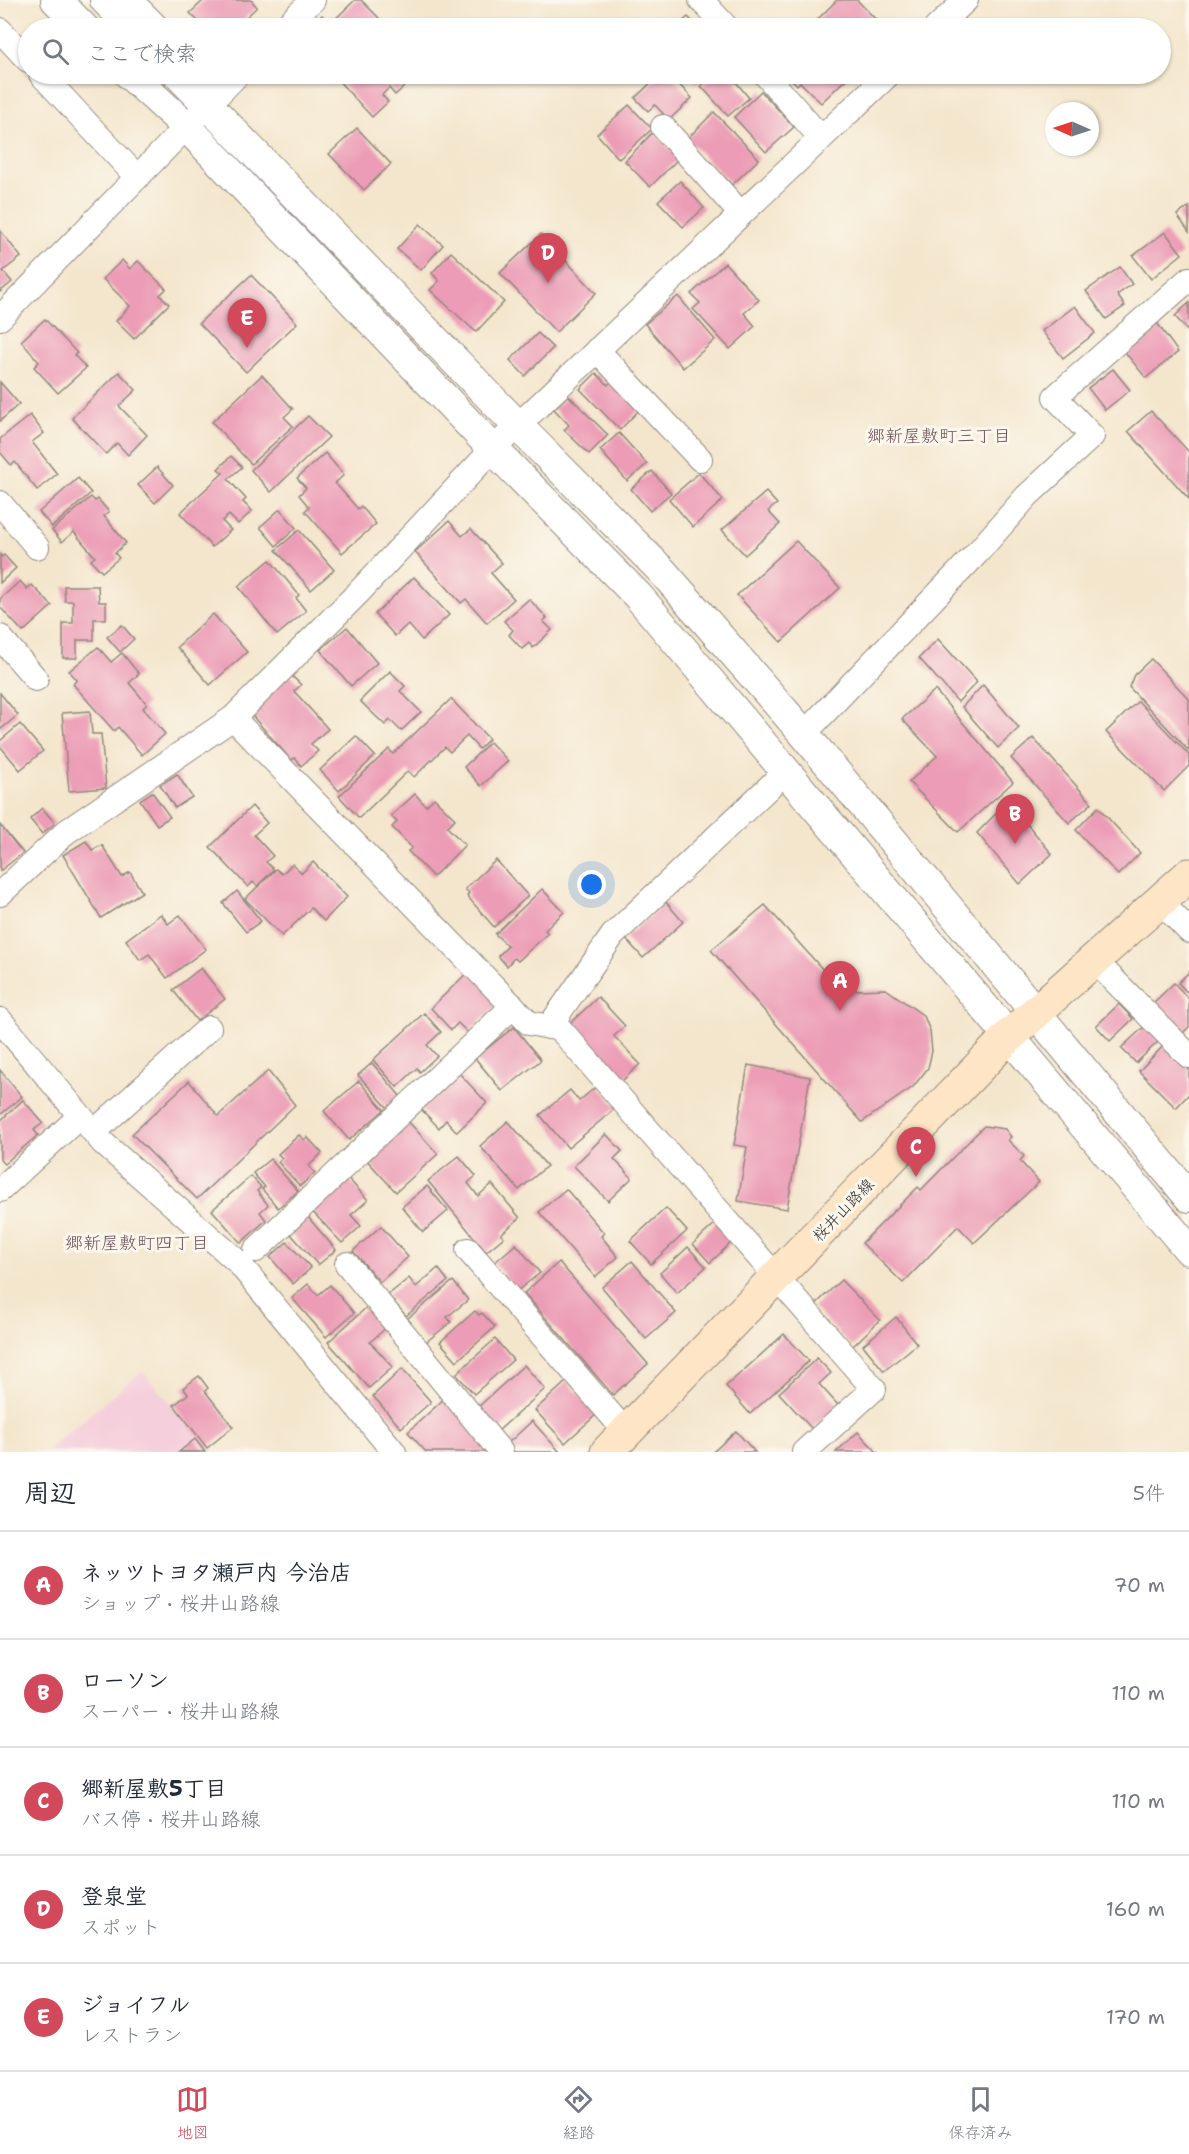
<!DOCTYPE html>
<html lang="ja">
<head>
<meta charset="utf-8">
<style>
	body { margin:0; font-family:"Shantell Sans","Klee One",sans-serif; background:#f2f2f3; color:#1f2937 }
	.compass { position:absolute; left:1045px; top:102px; width:54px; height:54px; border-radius:50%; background:#fff; box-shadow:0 2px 4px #0004; rotate:273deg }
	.you { position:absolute; left:592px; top:885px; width:21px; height:21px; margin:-15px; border:4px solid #fff; border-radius:50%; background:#1a73e8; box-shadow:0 0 0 9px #1a73e833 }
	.badge { display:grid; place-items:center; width:39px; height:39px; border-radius:50%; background:#d1495b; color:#fff; font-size:20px; font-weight:700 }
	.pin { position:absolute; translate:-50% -50px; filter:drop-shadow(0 2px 3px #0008) }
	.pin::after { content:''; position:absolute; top:32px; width:21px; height:18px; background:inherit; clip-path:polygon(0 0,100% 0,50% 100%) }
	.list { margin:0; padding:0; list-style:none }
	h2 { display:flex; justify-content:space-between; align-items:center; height:78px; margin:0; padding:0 24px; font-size:26px }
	h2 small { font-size:20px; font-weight:400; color:#747a83 }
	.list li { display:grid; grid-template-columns:39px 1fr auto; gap:18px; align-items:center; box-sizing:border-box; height:108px; padding:0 24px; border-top:2px solid #e0e1e3 }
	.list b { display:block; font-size:22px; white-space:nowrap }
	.list p { margin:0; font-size:20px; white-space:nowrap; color:#747a83 }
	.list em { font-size:20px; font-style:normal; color:#747a83 }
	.icon { flex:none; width:33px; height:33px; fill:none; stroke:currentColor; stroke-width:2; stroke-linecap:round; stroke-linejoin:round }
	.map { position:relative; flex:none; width:1189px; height:1452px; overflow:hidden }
	.search { position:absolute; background:#fff; box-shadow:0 2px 4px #0004; left:18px; right:18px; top:18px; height:66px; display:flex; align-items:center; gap:15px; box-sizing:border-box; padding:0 21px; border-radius:33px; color:#747a83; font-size:22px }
	.sheet { height:618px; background:#fff }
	nav { display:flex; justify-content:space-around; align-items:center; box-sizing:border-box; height:84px; border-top:2px solid #e0e1e3; background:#fff; font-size:16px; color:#747a83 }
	nav a { display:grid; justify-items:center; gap:3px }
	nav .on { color:#d1495b }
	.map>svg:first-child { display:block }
	.built { fill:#f5cfdc }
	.building { fill:#ec9cb6 }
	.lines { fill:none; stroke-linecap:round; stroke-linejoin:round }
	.minor-casing { stroke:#90887c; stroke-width:26 }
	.tertiary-casing { stroke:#90887c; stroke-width:32 }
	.secondary-casing { stroke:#90887c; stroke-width:35 }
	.minor { stroke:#fff; stroke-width:24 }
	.tertiary { stroke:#fff; stroke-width:30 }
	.secondary { stroke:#fde5c5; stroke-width:33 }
	.labels { text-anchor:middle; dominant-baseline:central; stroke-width:6; stroke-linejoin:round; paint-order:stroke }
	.street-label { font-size:16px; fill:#2b2b2b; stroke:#fbf7ec }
	.neighbourhood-label { font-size:18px; fill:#6f535c; stroke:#fbf7ec }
</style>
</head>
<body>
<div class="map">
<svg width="1189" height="1452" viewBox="0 0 1189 1452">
	<rect width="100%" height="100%" fill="#fbf7ec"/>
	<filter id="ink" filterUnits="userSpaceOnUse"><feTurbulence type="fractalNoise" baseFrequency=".0167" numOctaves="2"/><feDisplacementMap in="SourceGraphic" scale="12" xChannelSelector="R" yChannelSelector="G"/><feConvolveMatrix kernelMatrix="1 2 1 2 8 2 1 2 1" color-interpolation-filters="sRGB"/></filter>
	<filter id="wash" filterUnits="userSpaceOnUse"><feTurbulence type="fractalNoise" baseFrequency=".008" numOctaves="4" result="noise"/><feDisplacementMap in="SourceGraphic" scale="24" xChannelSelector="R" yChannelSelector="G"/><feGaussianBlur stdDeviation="1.35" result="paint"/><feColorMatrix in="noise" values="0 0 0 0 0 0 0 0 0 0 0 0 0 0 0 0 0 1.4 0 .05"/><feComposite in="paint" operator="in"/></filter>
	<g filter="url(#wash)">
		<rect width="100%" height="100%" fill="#f4e6cd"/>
		<path class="built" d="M142 1371 213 1452H45Z"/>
		<g id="blocks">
			<g class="building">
				<path d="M204 0H251L257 7 239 24 244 28H205L190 13Z"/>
				<path d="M355 0H361L379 18 367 28H309L322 15 330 24Z"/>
				<path d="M837 0H857L884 28H816L812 25Z"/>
				<path d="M688 17 699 28H675Z"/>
				<path d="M339 74H406L412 80 395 95 389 88 382 95 388 102 372 117 335 77Z"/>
				<path d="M660 74H669L692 98 669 120 655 105 648 111 635 98Z"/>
				<path d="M688 74H707L696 83Z"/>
				<path d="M715 74H745L736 82 749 98 728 116 701 86Z"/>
				<path d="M786 74H847L849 76 821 103 800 82 797 85Z"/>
				<path d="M761 91 794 127 766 152 734 117Z"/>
				<path d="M629 105 652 129 619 159 597 134Z"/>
				<path d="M714 112 759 159 732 185 687 139Z"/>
				<path d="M357 128 391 164 364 190 329 154Z"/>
				<path d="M653 132 679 158 650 187 625 161Z"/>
				<path d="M680 181 704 208 683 227 658 201Z"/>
				<path d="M1189 207V232L1177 215Z"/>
				<path d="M420 224 443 245 421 270 397 249Z"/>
				<path d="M0 230 21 257 3 271 12 282 0 292Z"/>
				<path d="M1165 232 1182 254 1151 279 1133 256Z"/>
				<path d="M541 234 596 293 556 332 500 273Z"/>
				<path d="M451 252 504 302 476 332 430 290 439 281 432 273Z"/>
				<path d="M122 260 130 269 138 261 166 289 160 295 169 304 134 339 116 321 130 306 103 279Z"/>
				<path d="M725 263 759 300 744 313 755 326 730 349 693 309 700 303 691 294Z"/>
				<path d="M1120 267 1132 284 1117 295 1125 306 1106 319 1086 291Z"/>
				<path d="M251 275 297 323 246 372 199 323Z"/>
				<path d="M678 296 715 340 683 368 645 324Z"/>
				<path d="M1189 303V333L1175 316Z"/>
				<path d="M1075 306 1095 333 1063 358 1042 331Z"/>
				<path d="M45 319 77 353 74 355 86 368 58 393 34 367 39 362 21 341Z"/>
				<path d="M1157 323 1178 352 1146 378 1124 351Z"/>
				<path d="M538 333 553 348 525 376 510 360Z"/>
				<path d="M1113 369 1130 390 1105 410 1088 388Z"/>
				<path d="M119 372 136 390 119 406 147 435 128 455 117 443 106 454 72 418Z"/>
				<path d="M596 373 608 385 614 378 642 407 620 430 580 389Z"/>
				<path d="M262 375 293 409 284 417 293 426 251 464 212 422Z"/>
				<path d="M0 382 19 404 0 421Z"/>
				<path d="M568 395 608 435 589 454 564 430 569 425 554 409Z"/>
				<path d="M1151 411 1189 452V499L1128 431Z"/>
				<path d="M30 415 44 433 32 442 57 474 37 490 15 462 11 465 0 452V439Z"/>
				<path d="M308 416 329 437 271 492 251 470Z"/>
				<path d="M619 433 647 464 627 481 600 450Z"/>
				<path d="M325 453 344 475 335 483 358 509 361 506 376 524 342 553 305 511 309 507 299 495 306 488 297 478Z"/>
				<path d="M231 456 242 467 228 479 246 499 243 502 252 511 238 524 229 515 222 521 231 530 212 547 180 513 223 473 218 469Z"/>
				<path d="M157 467 173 485 155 503 138 485Z"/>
				<path d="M652 471 671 493 650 511 631 489Z"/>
				<path d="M699 473 723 500 693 527 669 499Z"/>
				<path d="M78 478 91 493 52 527 39 512Z"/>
				<path d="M766 492 777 504 768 511 780 524 745 555 722 530Z"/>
				<path d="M91 497 95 501 98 499 109 512 104 516 126 543 115 553 119 558 102 572 91 560 95 557 74 532 62 542 52 530Z"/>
				<path d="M280 509 296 528 276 546 260 527Z"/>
				<path d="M449 521 462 536 471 529 502 563 491 573 514 599 487 623 466 599 461 603 415 552Z"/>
				<path d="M299 530 334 570 311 590 276 550Z"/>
				<path d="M796 541 840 588 781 642 737 595Z"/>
				<path d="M0 555 2 557 4 555 16 568 0 583Z"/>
				<path d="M270 560 299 595 296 598 306 611 277 635 238 586Z"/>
				<path d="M414 577 449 615 422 640 408 624 395 636 375 614Z"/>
				<path d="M20 581 27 589 32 585 52 606 23 632 0 607V599Z"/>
				<path d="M64 586H98L99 602H106V619H94V640H77V658H63V623H73V601H65Z"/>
				<path d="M529 599 547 618 543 621 552 630 533 648 529 643 522 649 509 635 513 630 504 621Z"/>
				<path d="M213 614 247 652 210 685 177 647Z"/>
				<path d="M122 625 134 639 120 652 107 637Z"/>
				<path d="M347 627 377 663 351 686 320 650Z"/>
				<path d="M938 639 977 682 958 702 919 658Z"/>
				<path d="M98 647 111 662 122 653 139 674 129 683 147 704 143 708 165 734 142 755 118 727 114 731 73 684 77 680 69 671Z"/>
				<path d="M1151 659 1189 699V751L1129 687 1134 675Z"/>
				<path d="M390 671 405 686 400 691 421 712 401 731 390 720 385 725 360 701Z"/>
				<path d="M289 673 301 685 294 691 328 729 311 744 318 751 301 766 295 758 291 760 248 711Z"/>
				<path d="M983 685 1019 728 998 748 962 707Z"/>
				<path d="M935 690 1013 782 958 832 909 782 937 756 902 719Z"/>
				<path d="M0 693 18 715 0 730Z"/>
				<path d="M451 699 489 739 479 749 467 736 450 752 445 747 414 777 408 771 359 818 339 796 389 749 393 754Z"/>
				<path d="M1138 701 1189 755V766L1164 791 1106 732Z"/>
				<path d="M90 711 92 734H101L106 788 69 791 62 713Z"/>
				<path d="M20 724 43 751 20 770 0 746V741Z"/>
				<path d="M356 736 375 756 339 791 320 770Z"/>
				<path d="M1033 738 1092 803 1069 823 1011 758Z"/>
				<path d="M490 742 508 761 481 786 464 767Z"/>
				<path d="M177 774 192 797 175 808 160 785Z"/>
				<path d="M152 792 170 817 157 825 140 800Z"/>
				<path d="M415 794 426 806 434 798 455 819 447 827 465 845 433 877 408 851 412 848 392 827 397 822 391 816Z"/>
				<path d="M1008 801 1052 854 1020 884 977 833Z"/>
				<path d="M252 806 267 823 254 835 273 856 266 862 274 870 257 886 253 882 248 887 210 847Z"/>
				<path d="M1098 807 1140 853 1118 875 1076 830Z"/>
				<path d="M42 808 55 823 42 834 30 819Z"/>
				<path d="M0 825 23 853 0 871Z"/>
				<path d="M86 841 92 850 102 845 122 877 130 872 142 892 101 918 63 855Z"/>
				<path d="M496 860 528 896 494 927 467 896 469 893 465 889Z"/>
				<path d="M313 862 347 897 324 921 311 908 282 936 245 899 276 869 282 874 292 864 302 873Z"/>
				<path d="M542 889 564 912 545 930 548 933 518 961 514 958 507 966 498 956 508 946 495 934Z"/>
				<path d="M237 891 261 921 246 932 223 903Z"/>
				<path d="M666 902 683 922 643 958 625 938Z"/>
				<path d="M765 905 825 972V981L857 990 886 989 924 1016 930 1031 932 1051 928 1068 913 1087 862 1122 711 950Z"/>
				<path d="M161 914 168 924 180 915 206 949 167 978 149 954 140 960 126 940Z"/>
				<path d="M201 968 225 999 197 1021 173 990Z"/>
				<path d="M470 970 501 1001 468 1033 458 1023 451 1030 431 1008Z"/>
				<path d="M1189 972V994L1178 983Z"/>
				<path d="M1174 983 1189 999V1027L1179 1037 1150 1006Z"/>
				<path d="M598 997 625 1026 614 1036 640 1064 621 1082 568 1025Z"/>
				<path d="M1119 1004 1133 1019 1110 1041 1096 1026Z"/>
				<path d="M424 1013 441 1032 427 1045 437 1056 420 1072 417 1068 397 1087 373 1060Z"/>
				<path d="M1146 1025 1160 1040 1136 1063 1121 1048Z"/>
				<path d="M514 1027 541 1060 502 1091 475 1058Z"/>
				<path d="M1168 1041 1189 1068V1094L1176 1108 1139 1071Z"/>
				<path d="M372 1063 401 1097 388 1108 358 1075Z"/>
				<path d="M748 1065 810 1077 787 1209 738 1201 747 1147 734 1145Z"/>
				<path d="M0 1070 22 1097 0 1115Z"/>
				<path d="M268 1071 295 1105 197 1199 132 1134 189 1081 218 1116Z"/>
				<path d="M459 1073 487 1103 457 1132 446 1120 439 1128 421 1109Z"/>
				<path d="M359 1081 384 1110 349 1140 324 1111Z"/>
				<path d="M598 1085 617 1107 568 1148 540 1115 570 1090 579 1101Z"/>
				<path d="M23 1100 43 1123 34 1130 38 1135 4 1164 0 1160V1121Z"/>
				<path d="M406 1119 438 1154 396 1192 364 1157Z"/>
				<path d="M508 1121 547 1166 519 1190 480 1146Z"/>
				<path d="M984 1126 1005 1129 1011 1137 1008 1140 1024 1156 1020 1161 1039 1182 974 1243 958 1226 903 1283 862 1243 918 1187 921 1190Z"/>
				<path d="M606 1134 622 1151 614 1159 632 1178 608 1201 574 1166Z"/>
				<path d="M299 1135 305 1140 307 1137 322 1153 309 1166 315 1173 300 1186 278 1162 282 1158 278 1154Z"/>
				<path d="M459 1156 476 1176 468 1183 478 1196 492 1184 520 1218 501 1234 504 1237 486 1252 428 1181Z"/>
				<path d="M270 1159 298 1191 278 1208 262 1189 265 1187 253 1173Z"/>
				<path d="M344 1174 368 1200 351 1215 361 1226 342 1243 308 1207Z"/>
				<path d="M251 1176 261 1187 257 1191 268 1205 260 1212 266 1220 241 1243 212 1210Z"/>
				<path d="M427 1186 448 1211 423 1232 402 1207Z"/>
				<path d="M566 1189 604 1233 601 1236 618 1257 595 1277 539 1212Z"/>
				<path d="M666 1208 687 1231 651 1264 630 1241Z"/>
				<path d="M308 1217 336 1250 318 1265 290 1233Z"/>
				<path d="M719 1220 736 1238 710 1263 693 1244Z"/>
				<path d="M381 1226 408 1257 380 1282 353 1251Z"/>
				<path d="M287 1242 311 1268 293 1284 270 1257Z"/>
				<path d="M516 1244 540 1273 517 1291 494 1263Z"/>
				<path d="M688 1247 706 1267 677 1293 660 1273Z"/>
				<path d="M632 1261 676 1313 646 1339 602 1287Z"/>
				<path d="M559 1262 648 1364 613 1395 524 1293Z"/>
				<path d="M438 1268 448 1281 406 1316 388 1295 409 1278 416 1287Z"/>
				<path d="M841 1280 880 1320 852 1347 813 1307Z"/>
				<path d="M453 1281 468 1300 447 1317 451 1322 426 1342 407 1319Z"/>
				<path d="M308 1284 318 1295 330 1285 354 1313 326 1337 292 1298Z"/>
				<path d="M368 1306 387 1327 370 1342 393 1367 369 1388 328 1342Z"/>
				<path d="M475 1311 479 1315 482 1313 495 1327 457 1361 440 1342Z"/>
				<path d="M896 1317 917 1344 884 1371 863 1345Z"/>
				<path d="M784 1334 809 1361 750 1414 726 1386Z"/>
				<path d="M495 1339 513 1360 474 1394 456 1374Z"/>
				<path d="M817 1358 831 1373 819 1384 838 1405 812 1429 779 1393Z"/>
				<path d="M524 1365 545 1389 498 1431 477 1408Z"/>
				<path d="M402 1369 431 1402 401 1428 373 1396Z"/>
				<path d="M199 1376 208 1388 205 1391 233 1427 207 1448 174 1405 188 1394 183 1388Z"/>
				<path d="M567 1381 597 1414 565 1443 535 1410Z"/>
				<path d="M446 1397 494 1452H426L408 1432Z"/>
				<path d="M532 1421 560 1452H510L505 1446Z"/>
				<path d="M736 1431 755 1452H713Z"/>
				<path d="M858 1432 877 1452H836Z"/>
				<path d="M195 1439 205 1452H179Z"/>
			</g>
		</g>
	</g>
	<g filter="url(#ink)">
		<use href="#blocks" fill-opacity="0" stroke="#90887c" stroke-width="1.5"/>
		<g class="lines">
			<defs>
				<g id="minor">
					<path d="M130 0 158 28"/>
					<path d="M701 0 727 28"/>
					<path d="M284 28 313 0"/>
					<path d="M936 28 966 0"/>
					<path d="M0 30 28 60"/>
					<path d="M41 74 137 177"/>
					<path d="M201 74 219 92"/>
					<path d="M765 74 821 138"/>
					<path d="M663 127 741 214"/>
					<path d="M0 318 238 74"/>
					<path d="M597 350 700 459"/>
					<path d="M0 503 37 547"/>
					<path d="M0 637 36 679"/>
					<path d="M233 718 529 1023 560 1029 874 1389 804 1452"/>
					<path d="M804 734 977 553 1027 496 1092 436 1055 397 1189 279"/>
					<path d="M0 894 66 832 233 718 358 593 493 449 889 74"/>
					<path d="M1160 901 1189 931"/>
					<path d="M1095 961 1189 1056"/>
					<path d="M0 1020 103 1143 238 1262 394 1452"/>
					<path d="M549 1027 613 935 787 770"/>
					<path d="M94 1132 209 1028"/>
					<path d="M0 1190 80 1116"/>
					<path d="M256 1250 513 1006"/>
					<path d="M468 1250 626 1432"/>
					<path d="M347 1264 501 1452"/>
				</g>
				<g id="tertiary">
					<path d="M56 0 84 28"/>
					<path d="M105 0 133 28"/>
					<path d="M129 74 185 125 493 449 638 596 1189 1250"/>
					<path d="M178 74 519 427 662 571 804 734 1189 1197"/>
				</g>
				<path id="secondary" d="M607 1452 1008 1037 1189 875"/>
			</defs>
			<use href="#minor" class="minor-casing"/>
			<use href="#tertiary" class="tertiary-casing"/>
			<use href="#secondary" class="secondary-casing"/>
			<use href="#minor" class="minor"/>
			<use href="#tertiary" class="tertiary"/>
			<use href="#secondary" class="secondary"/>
		</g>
	</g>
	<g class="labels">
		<g class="street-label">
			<text transform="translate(843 1210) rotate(-46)">桜井山路線</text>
		</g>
		<g class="neighbourhood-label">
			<text x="939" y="436">郷新屋敷町三丁目</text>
			<text x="137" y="1243">郷新屋敷町四丁目</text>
		</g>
	</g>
</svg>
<svg class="compass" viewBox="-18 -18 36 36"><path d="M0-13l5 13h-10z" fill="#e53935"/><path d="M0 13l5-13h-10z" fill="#747a83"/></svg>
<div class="you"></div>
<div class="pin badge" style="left:840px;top:1011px">A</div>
<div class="pin badge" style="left:1015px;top:844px">B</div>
<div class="pin badge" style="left:916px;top:1177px">C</div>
<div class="pin badge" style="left:548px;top:283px">D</div>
<div class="pin badge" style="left:247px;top:348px">E</div>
<div class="search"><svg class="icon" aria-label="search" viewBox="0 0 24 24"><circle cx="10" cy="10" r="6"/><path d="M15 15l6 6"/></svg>ここで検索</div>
</div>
<section class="sheet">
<h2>周辺<small>5件</small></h2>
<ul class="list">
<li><span class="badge">A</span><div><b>ネッツトヨタ瀬戸内 今治店</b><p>ショップ · 桜井山路線</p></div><em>70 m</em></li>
<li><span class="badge">B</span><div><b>ローソン</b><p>スーパー · 桜井山路線</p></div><em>110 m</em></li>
<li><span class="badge">C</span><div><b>郷新屋敷5丁目</b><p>バス停 · 桜井山路線</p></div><em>110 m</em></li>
<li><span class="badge">D</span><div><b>登泉堂</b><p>スポット</p></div><em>160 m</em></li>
<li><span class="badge">E</span><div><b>ジョイフル</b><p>レストラン</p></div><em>170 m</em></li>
</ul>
</section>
<nav>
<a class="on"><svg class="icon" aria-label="map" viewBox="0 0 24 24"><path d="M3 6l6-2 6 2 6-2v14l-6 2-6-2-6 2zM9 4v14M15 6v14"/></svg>地図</a>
<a><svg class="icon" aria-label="directions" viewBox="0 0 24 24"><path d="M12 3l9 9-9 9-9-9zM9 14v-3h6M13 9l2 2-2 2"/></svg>経路</a>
<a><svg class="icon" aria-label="saved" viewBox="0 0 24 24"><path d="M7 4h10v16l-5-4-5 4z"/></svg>保存済み</a>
</nav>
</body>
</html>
